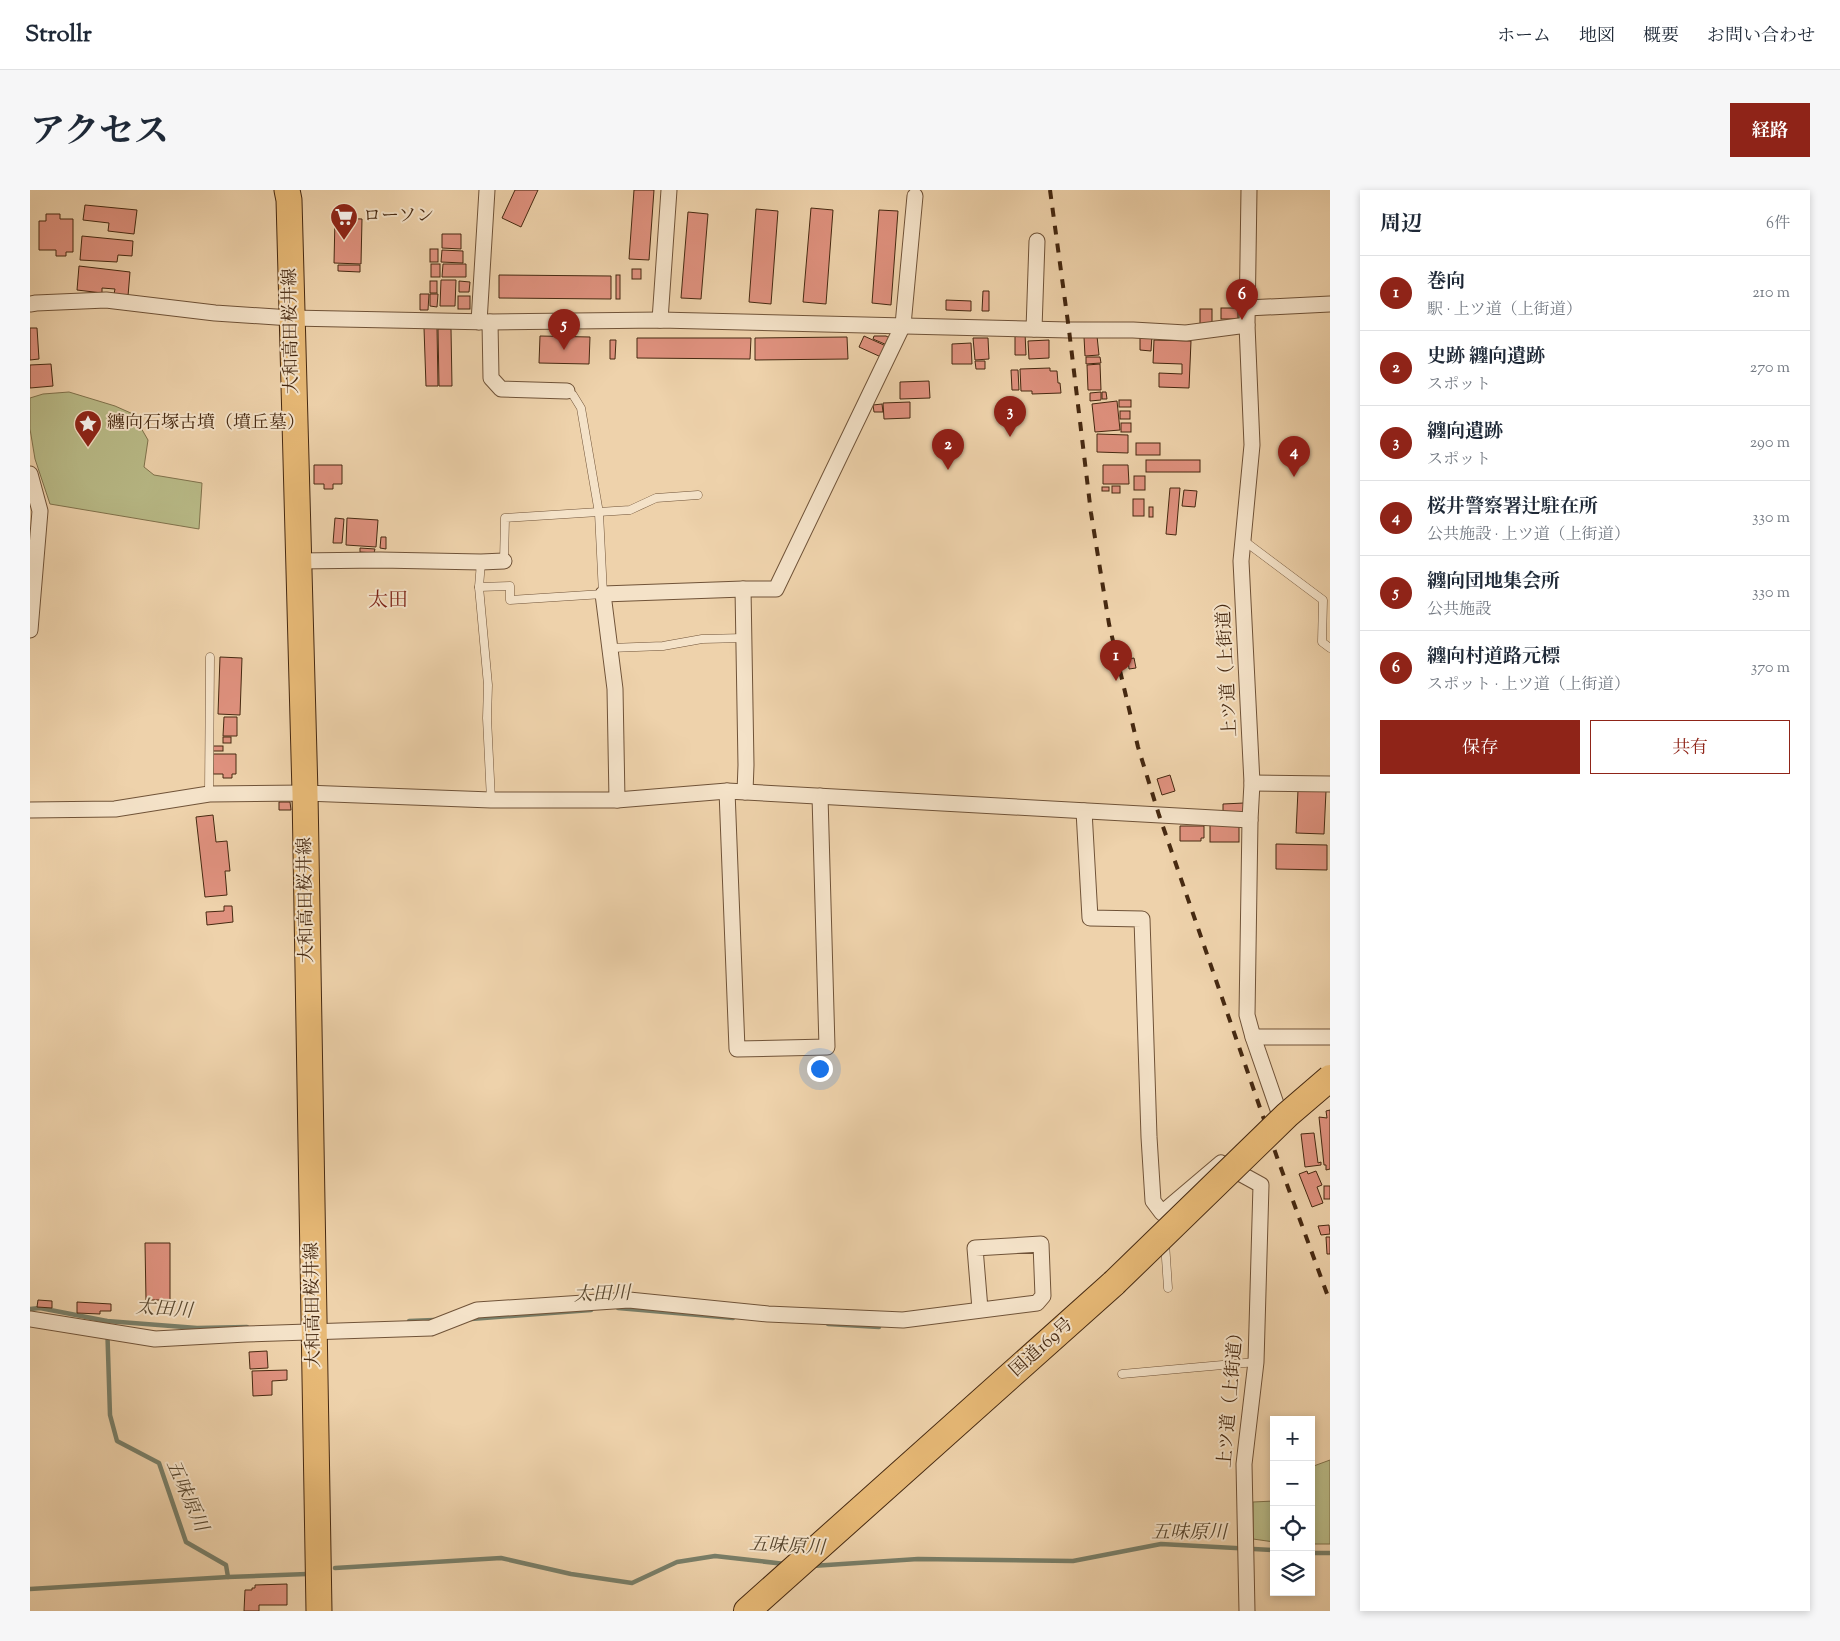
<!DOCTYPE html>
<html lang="ja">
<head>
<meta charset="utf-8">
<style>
	body { margin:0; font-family:"Sorts Mill Goudy","Noto Serif JP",serif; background:#f6f6f7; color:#1f2937 }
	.controls { position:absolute; right:15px; bottom:15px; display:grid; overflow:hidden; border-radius:0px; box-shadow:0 2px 8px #0003 }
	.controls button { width:45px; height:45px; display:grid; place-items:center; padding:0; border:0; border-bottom:1px solid #e0e1e3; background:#fff; color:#1f2937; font:25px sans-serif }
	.you { position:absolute; left:789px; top:878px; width:18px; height:18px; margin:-12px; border:4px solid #fff; border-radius:50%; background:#1a73e8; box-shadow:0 0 0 8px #1a73e833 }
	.badge { display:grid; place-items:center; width:32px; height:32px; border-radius:50%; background:#8f2418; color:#fff; font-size:16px; font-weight:700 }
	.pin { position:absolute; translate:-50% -41px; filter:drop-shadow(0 1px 2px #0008) }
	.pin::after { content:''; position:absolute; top:26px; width:18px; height:15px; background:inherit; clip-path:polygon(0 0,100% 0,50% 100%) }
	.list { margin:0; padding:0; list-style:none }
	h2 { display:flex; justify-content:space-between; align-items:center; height:65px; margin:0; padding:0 20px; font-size:21px }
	h2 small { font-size:16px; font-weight:400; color:#747a83 }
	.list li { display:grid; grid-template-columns:32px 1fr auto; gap:15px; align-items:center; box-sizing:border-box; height:75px; padding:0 20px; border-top:1px solid #e0e1e3 }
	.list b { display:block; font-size:19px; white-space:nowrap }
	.list p { margin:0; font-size:16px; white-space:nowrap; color:#747a83 }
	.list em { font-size:16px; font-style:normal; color:#747a83 }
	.actions { display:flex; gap:10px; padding:15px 20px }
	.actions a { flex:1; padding:11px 0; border:1px solid #8f2418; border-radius:0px; text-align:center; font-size:18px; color:#8f2418 }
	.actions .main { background:#8f2418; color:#fff }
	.icon { flex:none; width:28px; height:28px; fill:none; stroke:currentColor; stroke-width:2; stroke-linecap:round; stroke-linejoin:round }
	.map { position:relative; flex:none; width:1300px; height:1421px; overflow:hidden; border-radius:0px }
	header { display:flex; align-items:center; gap:30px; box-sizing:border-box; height:70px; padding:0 25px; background:#fff; border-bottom:1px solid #e0e1e3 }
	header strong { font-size:24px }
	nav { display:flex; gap:28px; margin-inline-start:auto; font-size:18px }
	.intro { display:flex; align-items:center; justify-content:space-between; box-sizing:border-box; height:120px; padding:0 30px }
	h1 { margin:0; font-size:35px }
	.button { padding:12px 22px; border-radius:0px; background:#8f2418; color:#fff; font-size:18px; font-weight:700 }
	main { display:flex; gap:30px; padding:0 30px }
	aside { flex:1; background:#fff; border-radius:0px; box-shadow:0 2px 8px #0003 }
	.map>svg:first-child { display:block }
	.green { fill:#b9bb88; stroke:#80724c }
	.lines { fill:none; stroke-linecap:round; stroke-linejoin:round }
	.stream { stroke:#797f69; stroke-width:4.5 }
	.building { fill:#df917e; stroke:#462911 }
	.service-casing { stroke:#705338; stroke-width:9 }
	.minor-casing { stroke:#705338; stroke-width:17 }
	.primary-casing { stroke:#462911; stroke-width:27 }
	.trunk-casing { stroke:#462911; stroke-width:28 }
	.service { stroke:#f4e2c8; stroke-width:8 }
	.minor { stroke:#f4e2c8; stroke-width:15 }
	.primary { stroke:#e7b976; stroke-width:25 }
	.trunk { stroke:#e7b976; stroke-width:26 }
	.rail { stroke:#462911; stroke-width:4; stroke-dasharray:9 9; stroke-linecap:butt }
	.trunk-bridge-casing { stroke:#462911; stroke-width:28; stroke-linecap:butt }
	.trunk-bridge { stroke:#e7b976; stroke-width:26 }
	.labels { text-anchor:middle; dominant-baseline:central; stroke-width:4; stroke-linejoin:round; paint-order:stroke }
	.poi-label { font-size:18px; fill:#462911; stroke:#f4e2c8; text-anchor:start }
	.street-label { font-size:18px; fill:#462911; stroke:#f4e2c8 }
	.water-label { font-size:19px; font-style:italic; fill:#57462e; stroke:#f4e2c8 }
	.quarter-label { font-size:20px; fill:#7a1f14; stroke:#f4e2c8 }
</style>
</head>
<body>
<header>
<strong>Strollr</strong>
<nav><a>ホーム</a><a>地図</a><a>概要</a><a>お問い合わせ</a></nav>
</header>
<div class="intro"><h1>アクセス</h1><a class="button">経路</a></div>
<main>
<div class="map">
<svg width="1300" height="1421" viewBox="0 0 1300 1421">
	<rect width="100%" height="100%" fill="#eed2ab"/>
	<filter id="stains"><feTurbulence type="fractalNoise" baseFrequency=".004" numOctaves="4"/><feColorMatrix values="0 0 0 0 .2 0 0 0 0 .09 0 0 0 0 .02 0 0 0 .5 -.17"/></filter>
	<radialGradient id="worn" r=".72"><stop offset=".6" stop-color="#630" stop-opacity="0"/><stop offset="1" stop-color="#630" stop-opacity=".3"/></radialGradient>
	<g class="green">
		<path d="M39 202 85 216 103 224 118 250 114 277 124 285 172 293 169 339 20 314 5 269 0 239V208L13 204Z"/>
		<path d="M1300 1270V1354H1281V1277Z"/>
		<path d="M1244 1311V1352L1223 1349V1312Z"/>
	</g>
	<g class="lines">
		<g class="stream">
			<path d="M588 1118 703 1128"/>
			<path d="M0 1119 10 1118 77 1131 167 1138 217 1137"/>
			<path d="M441 1129 561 1120"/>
			<path d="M77 1131 80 1225 87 1251 129 1273 156 1352 196 1375 198 1387"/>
			<path d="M379 1131 404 1130"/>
			<path d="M798 1134 849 1137"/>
			<path d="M1281 1363H1300"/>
			<path d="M782 1376 888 1369 1043 1371 1131 1354 1244 1360"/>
			<path d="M305 1378 471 1368 541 1384 602 1393 647 1372 685 1366 755 1374"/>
			<path d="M0 1399 198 1387 277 1384"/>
		</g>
	</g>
	<g class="building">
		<path d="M485 0H508L491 37 472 28Z"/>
		<path d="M604 0H624L619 70 599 69Z"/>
		<path d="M55 15 107 20 104 44 78 41 79 33 53 30Z"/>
		<path d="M781 18 803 20 796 114 773 112Z"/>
		<path d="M726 19 748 21 741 114 719 112Z"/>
		<path d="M849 20 868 21 861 115 842 113Z"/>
		<path d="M658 22 678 24 671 109 651 108Z"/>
		<path d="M16 24H30V29H43V62H36V66H26V60H9V31H16Z"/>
		<path d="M305 28 332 29 331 74 304 73Z"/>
		<path d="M412 44H431V59L412 58Z"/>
		<path d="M52 46 103 51 102 66 88 65 87 72 50 70Z"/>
		<rect x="400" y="59" width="8" height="13"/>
		<path d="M412 60 433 61V73L411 72Z"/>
		<rect x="401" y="74" width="9" height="13"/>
		<path d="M413 74H436V87H412Z"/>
		<path d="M308 75H330V82L308 81Z"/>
		<path d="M49 76 100 82 98 106 84 104 85 99 72 98V103L47 100Z"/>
		<rect x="602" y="79" width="9" height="10"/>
		<path d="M469 85 581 86V109L469 108Z"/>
		<rect x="586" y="85" width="4" height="24"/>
		<path d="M411 90H426L425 116H410Z"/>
		<rect x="400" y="91" width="7" height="12"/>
		<path d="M429 91 440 92 439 102H429Z"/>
		<path d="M953 101H959V121H952Z"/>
		<path d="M390 104H399L398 120H390Z"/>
		<path d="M400 104H408L407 117 400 116Z"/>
		<rect x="428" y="106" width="12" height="13"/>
		<path d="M916 110 941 111V121L916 120Z"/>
		<rect x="1191" y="118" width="17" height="11"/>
		<rect x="1170" y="119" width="12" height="16"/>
		<path d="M0 138H7L9 169 0 170Z"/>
		<path d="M394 138H407L408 196H396Z"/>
		<path d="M408 139H421L422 196H409Z"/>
		<path d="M985 143H995L996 165H985Z"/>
		<path d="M1110 145H1122L1121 161 1110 160Z"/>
		<path d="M510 146 560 147 559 174 509 173Z"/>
		<path d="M834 146 856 156 851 167 829 157Z"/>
		<path d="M844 146H856L860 148 857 155 843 149Z"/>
		<path d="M1067 146 1069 165 1055 166 1054 147Z"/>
		<path d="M817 147 818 169 725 170V148Z"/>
		<path d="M607 148H721L720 169 607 168Z"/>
		<path d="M943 148H958L959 169 945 170Z"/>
		<path d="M580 150H586L585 169H580Z"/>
		<path d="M1019 150V168L999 169 998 151Z"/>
		<path d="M1124 150 1161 151 1159 198 1129 197V183L1152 184V174L1123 173Z"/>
		<path d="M941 153 942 174H922V154Z"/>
		<path d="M1056 167H1070L1071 173 1056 174Z"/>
		<path d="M945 171H955V179H946Z"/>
		<path d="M21 174 23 196 0 198V175Z"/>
		<path d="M1070 174 1071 200H1058L1057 175Z"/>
		<path d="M1020 178V181H1027L1028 193H1030L1031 203 1002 204V201H991L990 179Z"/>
		<path d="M981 180H988L989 200H982Z"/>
		<path d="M899 191 900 208 870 209V192Z"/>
		<path d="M1071 202V210L1060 211V203Z"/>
		<path d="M1072 202H1076L1077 209H1072Z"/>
		<rect x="1089" y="210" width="12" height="7"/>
		<path d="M1087 211 1090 240 1065 242 1062 214Z"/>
		<path d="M880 212V228L854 229 853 213Z"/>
		<path d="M852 214 853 222H844L843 215Z"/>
		<rect x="1090" y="221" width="10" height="8"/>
		<rect x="1091" y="233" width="10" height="9"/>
		<path d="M1067 244 1098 245V263L1067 262Z"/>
		<rect x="1106" y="253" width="24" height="12"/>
		<rect x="1116" y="270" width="54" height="12"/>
		<path d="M284 275H312V294H303V299H294V294H284Z"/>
		<path d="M1073 275H1098L1099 294H1073Z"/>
		<rect x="1104" y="286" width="11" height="14"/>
		<rect x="1082" y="296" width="8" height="7"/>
		<rect x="1072" y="297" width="7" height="4"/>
		<path d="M1140 298H1150L1146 345 1136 344Z"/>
		<path d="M1154 300 1167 301 1165 317 1152 316Z"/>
		<rect x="1103" y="309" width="11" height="17"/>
		<rect x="1119" y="317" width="4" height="10"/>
		<path d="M305 328 314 329 312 353H303Z"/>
		<path d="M317 328 348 330 346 357 316 355Z"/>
		<path d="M351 347H356V359L350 358Z"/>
		<path d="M330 358 345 359 344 363 330 362Z"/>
		<path d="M190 467 212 468 210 525 188 524Z"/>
		<path d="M1104 468 1106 478 1099 479 1098 469Z"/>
		<path d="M194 527H207V546H193Z"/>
		<rect x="193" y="547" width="8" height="6"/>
		<rect x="183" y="556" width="10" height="5"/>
		<path d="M183 564H206V584H202V588H193V584H183Z"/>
		<path d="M1140 585 1145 601 1132 605 1127 589Z"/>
		<path d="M1268 600 1296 601 1294 644 1266 643Z"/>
		<path d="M249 612H260L261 620H249Z"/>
		<path d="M1214 613V623H1193V614Z"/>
		<path d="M183 625 186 652 197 651 200 681H195L197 705 175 707 166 627Z"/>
		<rect x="1180" y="635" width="29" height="17"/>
		<path d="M1150 636H1174V648H1171V651H1150Z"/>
		<path d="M1246 654 1297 655V680L1246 679Z"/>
		<path d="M194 716H202L203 732 177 735 176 722 194 721Z"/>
		<path d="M1300 920V979L1296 980V975H1294L1289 927 1297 928 1296 921Z"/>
		<path d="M1284 943 1288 973 1291 972V975L1275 977 1271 944Z"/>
		<path d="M1277 981 1278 984 1286 981 1292 995 1287 997 1293 1013 1282 1017 1269 984Z"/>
		<rect x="1294" y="996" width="6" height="13"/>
		<path d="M1299 1035 1300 1044 1291 1045 1288 1036Z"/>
		<path d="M1296 1047H1300V1064H1297Z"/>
		<path d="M115 1053H140V1110H116Z"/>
		<path d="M8 1110 22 1111V1118L7 1117Z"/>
		<path d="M47 1112 81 1114V1121H70V1124L47 1123Z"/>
		<path d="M237 1161 238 1178 220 1179 219 1162Z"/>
		<path d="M257 1180V1190L242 1191V1205L223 1206 222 1181Z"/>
		<path d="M257 1394V1415H229V1421H214L215 1400H222V1398H225V1395Z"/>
	</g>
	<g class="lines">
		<defs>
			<g id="service">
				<path d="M1213 350 1293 410 1292 452 1300 458"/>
				<path d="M474 371 475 328 600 320 626 308 668 305"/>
				<path d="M451 372 449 397 458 495 457 528 461 610"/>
				<path d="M449 397 480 396V410L573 404 569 323 551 218 543 205 537 201"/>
				<path d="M580 458 633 456 672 449 714 448"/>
				<path d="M179 604 180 467"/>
				<path d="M1135 1053 1138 1098"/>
				<path d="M1092 1184 1226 1172"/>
			</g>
			<g id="minor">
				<path d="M1219 0 1217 135 1222 255 1211 371 1222 593 1220 630 1217 825 1223 847 1253 934"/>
				<path d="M0 114 6 113 76 110 185 123 261 128 460 132 630 130 1039 140H1103L1156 143 1217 135"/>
				<path d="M1217 118 1300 114"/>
				<path d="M630 130 639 0"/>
				<path d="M449 132 457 0"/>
				<path d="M460 132 461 188 471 199 537 201"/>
				<path d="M1004 139 1007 51"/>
				<path d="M0 284 10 321 0 440"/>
				<path d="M268 371 350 370 451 372 474 371"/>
				<path d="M1222 593 1300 594"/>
				<path d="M697 601 707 859 797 857 790 606"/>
				<path d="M715 602 716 575 713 399H746L873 135 885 6"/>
				<path d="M587 610 585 499 573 404 713 399"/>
				<path d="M0 620 85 619 179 604 275 603 461 610H587L697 601 1220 630"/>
				<path d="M1054 621 1060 728 1112 729 1119 947 1123 1011 1132 1023 1191 973 1231 995 1226 1172 1214 1274 1217 1421"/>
				<path d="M1223 847H1300"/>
				<path d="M0 1129 125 1149 216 1144 401 1138 447 1120 599 1110 738 1124 873 1130 1007 1113 1013 1106 1011 1054 945 1058 950 1119"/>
			</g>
			<path id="primary" d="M257 0 259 10 275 603 289 1421"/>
			<path id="trunk" d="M717 1421 1084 1093"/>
		</defs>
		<use href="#service" class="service-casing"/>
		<use href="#minor" class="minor-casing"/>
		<use href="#primary" class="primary-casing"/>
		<use href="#trunk" class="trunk-casing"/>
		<use href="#service" class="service"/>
		<use href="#minor" class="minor"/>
		<use href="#primary" class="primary"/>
		<use href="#trunk" class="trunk"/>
		<path class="rail" d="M1020 0 1039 140 1061 323 1079 434 1108 557 1129 625 1248 970 1300 1112"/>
		<defs>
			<path id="trunk-bridge" d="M1084 1093 1257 925 1300 888"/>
		</defs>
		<use href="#trunk-bridge" class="trunk-bridge-casing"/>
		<use href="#trunk-bridge" class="trunk-bridge"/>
	</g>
	<defs>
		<symbol id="supermarket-pin" viewBox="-11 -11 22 30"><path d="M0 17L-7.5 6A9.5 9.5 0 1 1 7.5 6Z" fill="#8f2418" stroke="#f4e2c8"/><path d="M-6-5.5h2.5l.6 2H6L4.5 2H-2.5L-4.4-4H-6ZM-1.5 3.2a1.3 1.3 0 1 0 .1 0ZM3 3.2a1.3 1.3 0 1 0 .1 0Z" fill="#fff"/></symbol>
		<symbol id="sight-pin" viewBox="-11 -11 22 30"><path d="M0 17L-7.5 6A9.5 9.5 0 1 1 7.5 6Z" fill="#8f2418" stroke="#f4e2c8"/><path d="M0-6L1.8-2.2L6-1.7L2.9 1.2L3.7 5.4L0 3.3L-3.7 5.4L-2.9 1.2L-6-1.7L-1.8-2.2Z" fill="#fff"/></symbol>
	</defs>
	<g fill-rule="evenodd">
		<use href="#supermarket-pin" x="298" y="11" width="32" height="43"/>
		<use href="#sight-pin" x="42" y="218" width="32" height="43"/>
	</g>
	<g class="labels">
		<g class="poi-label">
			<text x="333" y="27">ローソン</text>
			<text x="77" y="234">纏向石塚古墳（墳丘墓）</text>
		</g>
		<g class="street-label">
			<text transform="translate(262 141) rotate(-91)">大和高田桜井線</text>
			<text transform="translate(1198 475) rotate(-93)">上ツ道（上街道）</text>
			<text transform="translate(277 710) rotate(-91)">大和高田桜井線</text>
			<text transform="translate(284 1115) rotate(-91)">大和高田桜井線</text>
			<text transform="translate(1012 1158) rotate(-42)">国道169号</text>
			<text transform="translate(1202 1206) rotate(-85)">上ツ道（上街道）</text>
		</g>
		<g class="water-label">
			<text transform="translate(572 1105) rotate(-2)">太田川</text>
			<text transform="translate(134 1120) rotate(4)">太田川</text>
			<text transform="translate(156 1306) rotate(66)">五味原川</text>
			<text x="1159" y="1343">五味原川</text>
			<text transform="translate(757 1357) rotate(3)">五味原川</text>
		</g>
		<g class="quarter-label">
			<text x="358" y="411">太田</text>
		</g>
	</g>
	<rect width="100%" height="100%" filter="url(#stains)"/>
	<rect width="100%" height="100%" fill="url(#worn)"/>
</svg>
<div class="controls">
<button>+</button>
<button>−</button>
<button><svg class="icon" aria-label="locate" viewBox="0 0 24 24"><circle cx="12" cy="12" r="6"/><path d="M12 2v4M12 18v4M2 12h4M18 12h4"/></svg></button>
<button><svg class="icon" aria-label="layers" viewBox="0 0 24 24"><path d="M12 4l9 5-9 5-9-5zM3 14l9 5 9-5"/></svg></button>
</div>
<div class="you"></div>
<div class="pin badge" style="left:1086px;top:491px">1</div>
<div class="pin badge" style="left:918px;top:280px">2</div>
<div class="pin badge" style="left:980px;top:247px">3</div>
<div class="pin badge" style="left:1264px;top:287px">4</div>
<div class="pin badge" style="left:534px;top:160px">5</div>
<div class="pin badge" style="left:1212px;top:130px">6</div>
</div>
<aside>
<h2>周辺<small>6件</small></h2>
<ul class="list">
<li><span class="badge">1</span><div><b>巻向</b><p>駅 · 上ツ道（上街道）</p></div><em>210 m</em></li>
<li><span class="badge">2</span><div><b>史跡 纏向遺跡</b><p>スポット</p></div><em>270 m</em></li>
<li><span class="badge">3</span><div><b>纏向遺跡</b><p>スポット</p></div><em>290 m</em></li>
<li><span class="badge">4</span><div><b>桜井警察署辻駐在所</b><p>公共施設 · 上ツ道（上街道）</p></div><em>330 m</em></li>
<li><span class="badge">5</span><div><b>纏向団地集会所</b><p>公共施設</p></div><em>330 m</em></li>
<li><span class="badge">6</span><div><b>纏向村道路元標</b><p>スポット · 上ツ道（上街道）</p></div><em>370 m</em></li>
</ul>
<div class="actions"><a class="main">保存</a><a>共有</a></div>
</aside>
</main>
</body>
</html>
